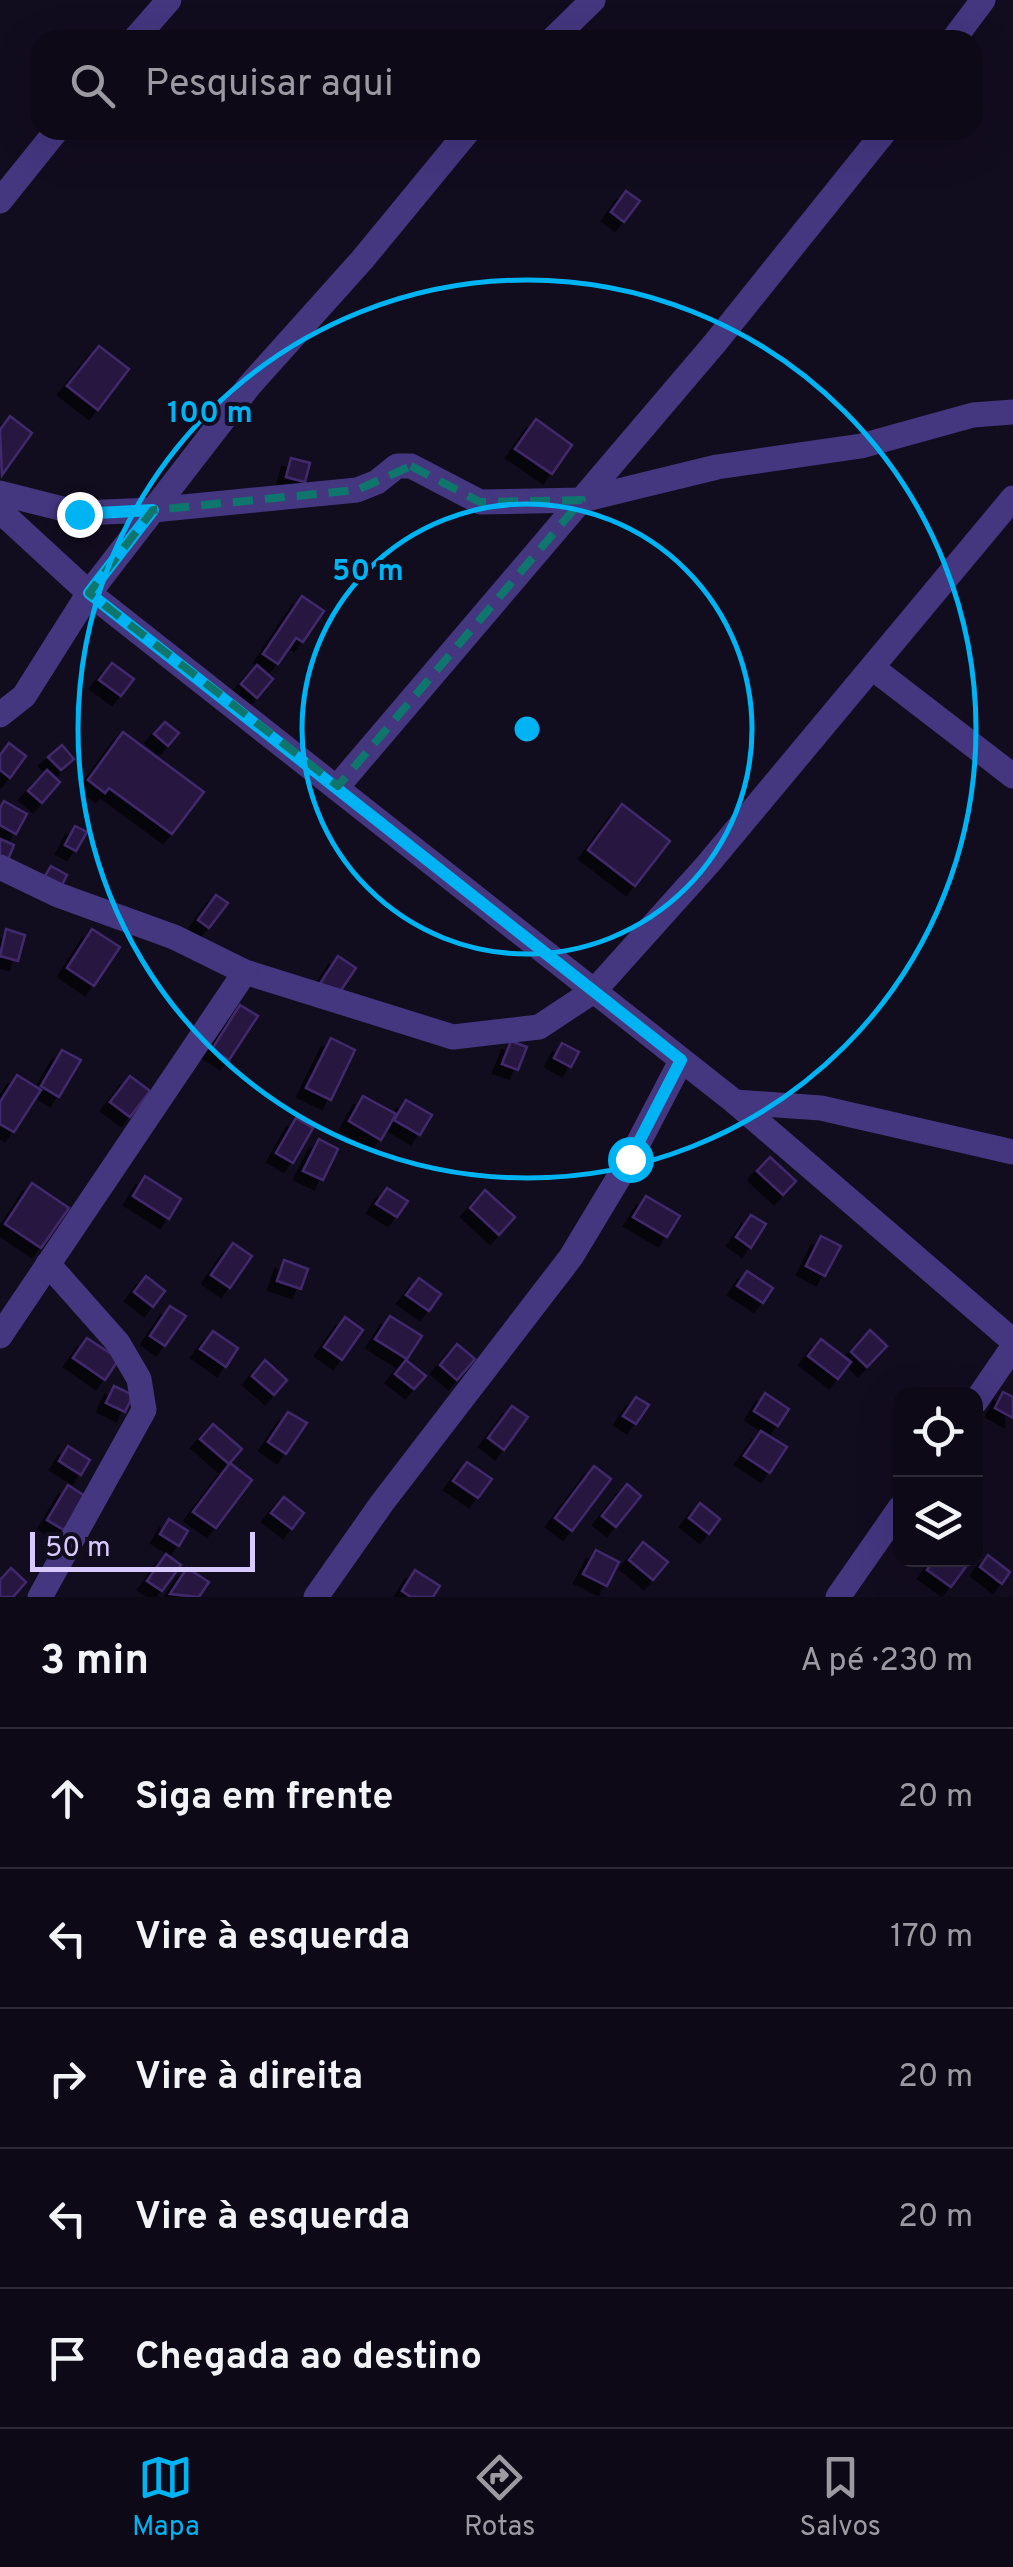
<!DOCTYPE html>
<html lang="pt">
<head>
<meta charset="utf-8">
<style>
	body { margin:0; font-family:Overpass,sans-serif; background:#1c1724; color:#f1f3f6 }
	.controls { position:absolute; right:30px; bottom:30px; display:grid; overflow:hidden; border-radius:20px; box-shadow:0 10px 40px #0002 }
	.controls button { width:90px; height:90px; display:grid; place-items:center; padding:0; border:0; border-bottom:2px solid #2e2a36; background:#0e0917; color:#f1f3f6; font:50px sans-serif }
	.scale { position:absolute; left:30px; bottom:25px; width:225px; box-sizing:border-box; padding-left:10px; border:5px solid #d8c9ff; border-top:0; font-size:28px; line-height:35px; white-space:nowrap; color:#d8c9ff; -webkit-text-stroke:8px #120c1f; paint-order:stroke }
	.stop { position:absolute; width:30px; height:30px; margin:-22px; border:8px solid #00b4f4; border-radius:50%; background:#fff }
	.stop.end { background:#00b4f4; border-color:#fff; box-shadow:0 2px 10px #0008 }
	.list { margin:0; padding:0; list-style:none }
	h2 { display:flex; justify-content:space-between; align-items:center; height:130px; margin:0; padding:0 40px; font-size:42px }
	h2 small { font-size:32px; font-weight:400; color:#9b9aa1 }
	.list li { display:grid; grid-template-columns:65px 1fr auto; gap:30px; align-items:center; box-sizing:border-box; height:140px; padding:0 40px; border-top:2px solid #2e2a36 }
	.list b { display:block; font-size:38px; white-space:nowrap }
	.list em { font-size:32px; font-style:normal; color:#9b9aa1 }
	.icon { flex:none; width:55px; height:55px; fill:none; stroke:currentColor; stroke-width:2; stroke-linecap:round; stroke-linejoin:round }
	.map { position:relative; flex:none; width:1013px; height:1597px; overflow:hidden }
	.search { position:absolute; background:#0e0917; box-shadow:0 10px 40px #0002; left:30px; right:30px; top:30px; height:110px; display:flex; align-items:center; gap:25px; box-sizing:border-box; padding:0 35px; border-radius:30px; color:#9b9aa1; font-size:38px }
	.sheet { height:830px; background:#0e0917 }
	nav { display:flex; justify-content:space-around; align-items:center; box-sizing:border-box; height:140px; border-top:2px solid #2e2a36; background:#0e0917; font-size:28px; color:#9b9aa1 }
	nav a { display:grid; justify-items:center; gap:5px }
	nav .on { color:#00b4f4 }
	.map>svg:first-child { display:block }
	.building { fill:#261740; stroke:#41296c; stroke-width:2.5; filter:url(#shadow) }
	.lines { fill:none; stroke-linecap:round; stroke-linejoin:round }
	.minor { stroke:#44367f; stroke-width:25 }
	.route { stroke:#00b4f4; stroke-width:12 }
	.marked { fill:none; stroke:#0f766e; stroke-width:8; stroke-dasharray:20 12; stroke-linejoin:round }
	.ring { fill:none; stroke:#00b4f4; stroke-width:5 }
	.centre { fill:#00b4f4; stroke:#120c1f; stroke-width:5 }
	.ring-label { font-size:30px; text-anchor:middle; font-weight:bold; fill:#00b4f4; stroke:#120c1f; stroke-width:8; stroke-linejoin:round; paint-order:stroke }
</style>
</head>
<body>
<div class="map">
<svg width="1013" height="1597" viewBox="0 0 1013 1597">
	<defs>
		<filter id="shadow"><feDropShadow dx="-9" dy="9" stdDeviation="0" flood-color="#0009"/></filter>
	</defs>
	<rect width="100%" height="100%" fill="#120c1f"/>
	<g class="building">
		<path d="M626 191 640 201 624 222 611 212Z"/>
		<path d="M99 346 129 369 98 410 67 386Z"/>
		<path d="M10 416 32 433 2 475 0 430Z"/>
		<path d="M536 419 572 445 552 474 515 449Z"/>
		<path d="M291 458 310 463 305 482 286 477Z"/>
		<path d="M302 596 324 611 303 642 296 638 278 664 263 654Z"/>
		<path d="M112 663 134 679 121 696 99 680Z"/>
		<path d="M257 665 273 679 257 698 241 684Z"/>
		<path d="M165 722 179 733 168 746 154 734Z"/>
		<path d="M123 732 204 792 172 834 109 788 105 793 88 780Z"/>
		<path d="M9 743 26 756 10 778 0 770V755Z"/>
		<path d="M62 745 74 759 61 770 48 757Z"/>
		<path d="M47 770 60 782 42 803 28 791Z"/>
		<path d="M4 801 27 814 16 834 0 825V808Z"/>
		<path d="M622 804 670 841 635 886 588 850Z"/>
		<path d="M75 826 87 832 76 851 65 845Z"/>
		<path d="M0 839 14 845 7 862 0 859Z"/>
		<path d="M51 866 67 875 60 889 43 879Z"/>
		<path d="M216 895 228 903 209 928 198 920Z"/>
		<path d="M6 929 25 935 18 961 0 956Z"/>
		<path d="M92 929 120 947 94 986 67 968Z"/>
		<path d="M338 956 356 968 337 996 319 985Z"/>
		<path d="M240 1005 258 1016 229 1060 212 1049Z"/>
		<path d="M331 1038 355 1050 331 1100 306 1088Z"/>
		<path d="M511 1041 527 1047 518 1070 502 1064Z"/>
		<path d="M562 1043 579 1052 571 1067 554 1058Z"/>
		<path d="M62 1050 81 1060 59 1097 41 1086Z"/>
		<path d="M17 1075 41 1090 14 1132 0 1124V1102Z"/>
		<path d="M130 1076 150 1091 130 1117 110 1102Z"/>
		<path d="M363 1096 396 1114 381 1140 349 1121Z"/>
		<path d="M406 1100 432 1115 420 1135 394 1120Z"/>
		<path d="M296 1118 313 1128 293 1163 276 1153Z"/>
		<path d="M319 1139 338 1149 323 1180 303 1171Z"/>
		<path d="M770 1157 796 1181 783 1195 757 1171Z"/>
		<path d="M145 1176 181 1199 169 1219 133 1196Z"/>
		<path d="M32 1183 69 1208 41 1248 5 1224Z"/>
		<path d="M387 1188 408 1201 397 1217 376 1204Z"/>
		<path d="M485 1190 515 1217 499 1235 470 1208Z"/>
		<path d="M646 1196 680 1216 667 1237 633 1217Z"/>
		<path d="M751 1215 766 1224 751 1248 736 1237Z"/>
		<path d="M821 1236 841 1246 825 1276 806 1266Z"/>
		<path d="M233 1243 252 1256 230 1288 211 1275Z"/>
		<path d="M284 1260 308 1269 301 1289 277 1281Z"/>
		<path d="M747 1271 773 1288 763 1303 737 1286Z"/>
		<path d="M146 1276 165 1291 153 1307 134 1292Z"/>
		<path d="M419 1278 441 1294 429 1311 406 1295Z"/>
		<path d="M170 1306 186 1316 165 1346 150 1336Z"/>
		<path d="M390 1316 422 1336 407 1359 375 1339Z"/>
		<path d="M345 1317 363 1330 342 1360 324 1347Z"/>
		<path d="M870 1330 887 1346 867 1367 851 1352Z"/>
		<path d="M213 1331 238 1348 226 1367 200 1349Z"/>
		<path d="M87 1338 119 1359 105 1380 73 1358Z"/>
		<path d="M821 1339 851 1362 838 1379 808 1356Z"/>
		<path d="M457 1344 475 1359 457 1380 440 1365Z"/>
		<path d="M265 1360 287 1380 274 1395 252 1376Z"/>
		<path d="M406 1360 426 1376 414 1389 395 1374Z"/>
		<path d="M114 1386 133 1395 125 1412 106 1403Z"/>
		<path d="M1003 1392 1013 1397V1418L995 1408Z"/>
		<path d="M765 1393 789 1409 778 1426 754 1411Z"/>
		<path d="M636 1397 649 1405 636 1424 623 1416Z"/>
		<path d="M512 1406 528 1417 504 1450 488 1438Z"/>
		<path d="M288 1412 307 1423 286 1454 268 1442Z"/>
		<path d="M213 1424 242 1449 229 1464 200 1439Z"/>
		<path d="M761 1431 787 1447 770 1473 744 1456Z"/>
		<path d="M68 1446 90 1460 81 1475 59 1461Z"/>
		<path d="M467 1462 492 1479 478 1498 453 1481Z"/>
		<path d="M230 1463 252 1480 216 1528 193 1512Z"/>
		<path d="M594 1466 611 1479 572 1531 555 1518Z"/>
		<path d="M627 1484 641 1496 616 1527 602 1516Z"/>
		<path d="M68 1485 85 1496 64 1530 47 1520Z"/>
		<path d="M284 1497 304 1513 292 1529 271 1513Z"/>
		<path d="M700 1503 720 1519 709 1534 689 1518Z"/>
		<path d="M169 1519 188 1531 179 1546 160 1534Z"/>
		<path d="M643 1542 668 1562 653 1580 629 1560Z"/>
		<path d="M596 1550 619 1562 607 1586 583 1574Z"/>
		<path d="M166 1554 181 1565 162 1591 147 1581Z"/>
		<path d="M988 1555 1010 1572 1002 1584 980 1567Z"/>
		<path d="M934 1560H959L967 1565 951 1587 927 1570Z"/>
		<path d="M11 1568 26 1582 13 1597H0V1580Z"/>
		<path d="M187 1568 209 1582 199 1597 170 1594Z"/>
		<path d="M415 1570 440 1586 433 1597H411L402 1591Z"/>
	</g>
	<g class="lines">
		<g class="minor">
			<path d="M134 40 169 0"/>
			<path d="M552 40 593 0"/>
			<path d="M953 40 983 0"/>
			<path d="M0 201 57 130"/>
			<path d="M0 493 79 513 153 510 357 490 377 482 397 466H411L480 502 582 500 717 467 861 446 973 415 1013 412"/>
			<path d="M0 511 89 593 735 1102 1013 1341"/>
			<path d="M874 669 1013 776"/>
			<path d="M0 715 24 696 89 593 249 386 362 260 469 130"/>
			<path d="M338 786 715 343 886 130"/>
			<path d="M0 867 58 895 174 937 245 972 453 1037 539 1027 595 990 708 864 1013 498"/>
			<path d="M735 1102 821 1108 1013 1152"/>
			<path d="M0 1336 245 972"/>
			<path d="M976 1401 1013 1347"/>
			<path d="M40 1597 144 1410 139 1379 118 1343 48 1264"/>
			<path d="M316 1597 382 1503 571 1257 630 1159 681 1061"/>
			<path d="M838 1597 900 1508"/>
		</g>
	</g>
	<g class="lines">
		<path class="route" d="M79 514 153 510 89 593 681 1060 630 1159"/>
	</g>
	<path class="marked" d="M411 466 480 502 582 500 338 786 89 593 153 510 357 490Z"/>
	<g class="ring">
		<circle cx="527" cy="729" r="225"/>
		<circle cx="527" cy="729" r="449"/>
	</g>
	<circle cx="527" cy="729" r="15" class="centre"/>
	<g class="ring-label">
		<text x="210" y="422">100 m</text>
		<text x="368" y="580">50 m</text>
	</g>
</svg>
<div class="controls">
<button><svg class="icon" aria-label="locate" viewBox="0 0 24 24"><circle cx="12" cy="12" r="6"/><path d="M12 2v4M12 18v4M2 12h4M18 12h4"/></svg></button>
<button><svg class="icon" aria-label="layers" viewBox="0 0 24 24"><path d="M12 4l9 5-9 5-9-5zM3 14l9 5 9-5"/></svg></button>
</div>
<div class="scale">50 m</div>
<div class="stop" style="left:630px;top:1159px"></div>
<div class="stop end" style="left:79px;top:514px"></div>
<div class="search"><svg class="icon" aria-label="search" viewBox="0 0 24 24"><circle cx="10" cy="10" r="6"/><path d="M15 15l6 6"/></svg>Pesquisar aqui</div>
</div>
<section class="sheet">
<h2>3 min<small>A pé · 230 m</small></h2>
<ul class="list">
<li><svg class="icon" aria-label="ahead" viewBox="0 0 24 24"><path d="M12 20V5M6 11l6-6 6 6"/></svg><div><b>Siga em frente</b></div><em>20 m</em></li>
<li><svg class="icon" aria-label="left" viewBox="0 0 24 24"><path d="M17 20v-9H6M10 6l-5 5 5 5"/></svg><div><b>Vire à esquerda</b></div><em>170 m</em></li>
<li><svg class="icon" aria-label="right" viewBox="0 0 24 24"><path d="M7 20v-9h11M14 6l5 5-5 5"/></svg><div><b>Vire à direita</b></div><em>20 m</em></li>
<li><svg class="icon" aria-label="left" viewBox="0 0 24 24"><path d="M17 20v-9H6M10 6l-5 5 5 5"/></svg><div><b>Vire à esquerda</b></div><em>20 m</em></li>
<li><svg class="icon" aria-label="arrive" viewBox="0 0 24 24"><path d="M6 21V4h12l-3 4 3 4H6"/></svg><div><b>Chegada ao destino</b></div></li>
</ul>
</section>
<nav>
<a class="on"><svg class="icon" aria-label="map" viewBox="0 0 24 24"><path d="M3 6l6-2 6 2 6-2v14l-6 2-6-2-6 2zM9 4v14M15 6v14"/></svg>Mapa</a>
<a><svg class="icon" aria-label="directions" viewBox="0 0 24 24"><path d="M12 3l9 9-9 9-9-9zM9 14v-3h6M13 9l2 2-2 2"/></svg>Rotas</a>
<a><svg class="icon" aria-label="saved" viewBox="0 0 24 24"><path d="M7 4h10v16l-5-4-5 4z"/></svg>Salvos</a>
</nav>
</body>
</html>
